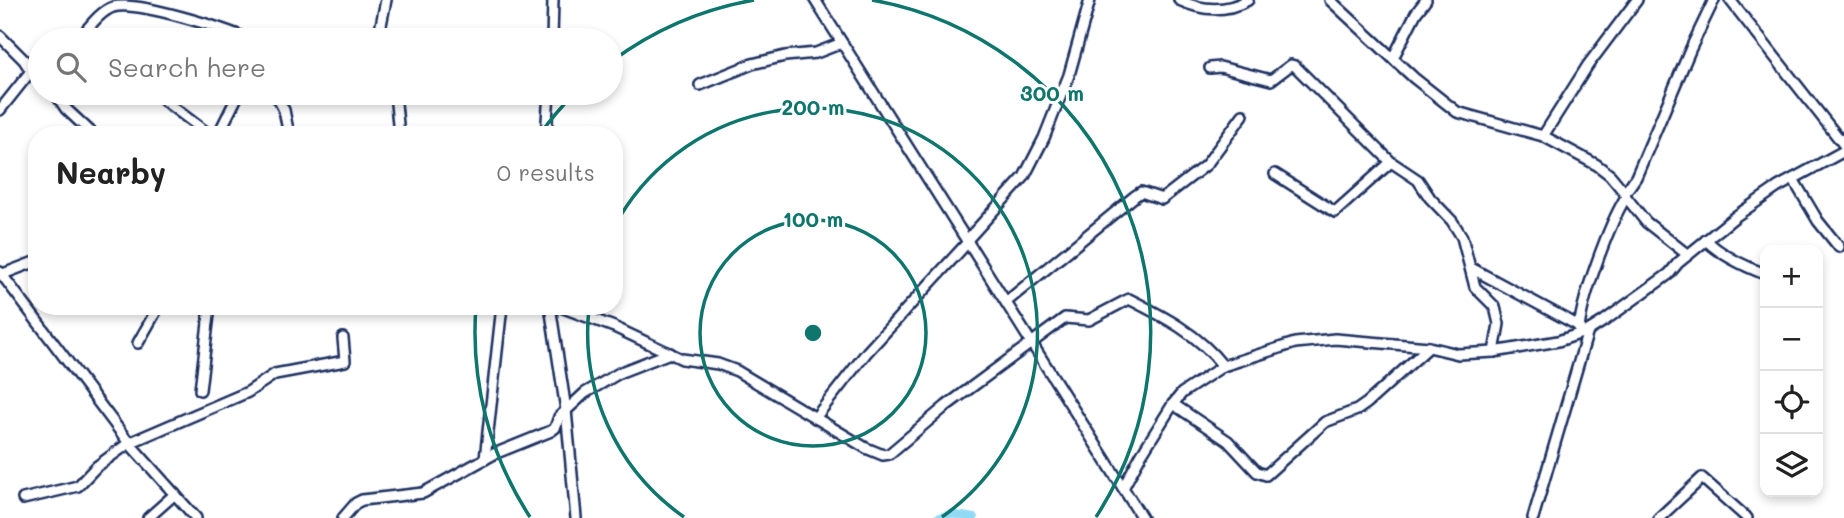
<!DOCTYPE html>
<html lang="en">
<head>
<meta charset="utf-8">
<style>
	body { margin:0; font-family:Mali,sans-serif; background:#f6f6f6; color:#222 }
	.controls { position:absolute; right:21px; bottom:21px; display:grid; overflow:hidden; border-radius:14px; box-shadow:0 4px 10px #0003 }
	.controls button { width:63px; height:63px; display:grid; place-items:center; padding:0; border:0; border-bottom:2px solid #e0e0e0; background:#fff; color:#222; font:35px sans-serif }
	.list { margin:0; padding:0; list-style:none }
	h2 { display:flex; justify-content:space-between; align-items:center; height:91px; margin:0; padding:0 28px; font-size:30px }
	h2 small { font-size:23px; font-weight:400; color:#767676 }
	.icon { flex:none; width:38px; height:38px; fill:none; stroke:currentColor; stroke-width:2; stroke-linecap:round; stroke-linejoin:round }
	.map { position:relative; flex:none; width:1844px; height:518px; overflow:hidden }
	.search { position:absolute; background:#fff; box-shadow:0 4px 10px #0003; left:28px; top:28px; width:595px; height:77px; display:flex; align-items:center; gap:18px; box-sizing:border-box; padding:0 24px; border-radius:38px; color:#767676; font-size:26px }
	.panel { position:absolute; background:#fff; box-shadow:0 4px 10px #0003; left:28px; top:126px; width:595px; height:189px; border-radius:28px }
	.map>svg:first-child { display:block }
	.lines { fill:none; stroke-linecap:round; stroke-linejoin:round }
	.canal { stroke:#91daf3; stroke-width:8 }
	.street-casing { stroke:#1b2f5e; stroke-width:14 }
	.street { stroke:#fff; stroke-width:9 }
	.ring { fill:none; stroke:#0f766e; stroke-width:3.5 }
	.centre { fill:#0f766e; stroke:#fff; stroke-width:3.5 }
	.ring-label { font-size:21px; text-anchor:middle; font-weight:bold; fill:#0f766e; stroke:#fff; stroke-width:6; stroke-linejoin:round; paint-order:stroke }
</style>
</head>
<body>
<div class="map">
<svg width="1844" height="518" viewBox="0 0 1844 518">
	<rect width="100%" height="100%" fill="#fff"/>
	<filter id="ink" filterUnits="userSpaceOnUse"><feTurbulence type="fractalNoise" baseFrequency=".0143" numOctaves="2"/><feDisplacementMap in="SourceGraphic" scale="14" xChannelSelector="R" yChannelSelector="G"/><feConvolveMatrix kernelMatrix="1 2 1 2 8 2 1 2 1" color-interpolation-filters="sRGB"/></filter>
	<g filter="url(#ink)">
		<g class="lines">
			<path class="canal" d="M937 518 950 514 974 518"/>
			<defs>
				<g id="street">
					<path d="M815 0 1142 518"/>
					<path d="M1179 0C1202 11 1226 12 1248 0"/>
					<path d="M1330 0 1414 78 1457 112 1543 136 1597 165 1610 175 1625 193"/>
					<path d="M1730 0 1844 145"/>
					<path d="M0 36 24 60 31 71 0 110"/>
					<path d="M78 40C88 29 99 12 113 7 137 0 226 29 250 40"/>
					<path d="M381 40 380 30 386 0"/>
					<path d="M552 40 553 0"/>
					<path d="M1393 58 1416 13 1426 0"/>
					<path d="M1210 68 1220 67 1271 80 1291 65 1295 66 1391 162 1418 180 1430 198 1452 221 1462 237 1475 287 1495 307 1499 324 1494 352"/>
					<path d="M39 69 40 72"/>
					<path d="M700 85 752 64 785 56 816 53 842 43"/>
					<path d="M55 93 66 109 94 135"/>
					<path d="M275 93 284 110 289 135"/>
					<path d="M395 93 399 135"/>
					<path d="M162 99 210 135"/>
					<path d="M218 135 239 93"/>
					<path d="M546 135 549 93"/>
					<path d="M1543 136 1588 65 1637 0"/>
					<path d="M1275 174 1335 212 1391 162"/>
					<path d="M1793 179 1818 221 1839 247"/>
					<path d="M967 240 1024 177 1044 138 1069 75 1090 0"/>
					<path d="M1706 240C1722 256 1744 266 1765 274"/>
					<path d="M1688 255 1646 222 1626 197 1625 193 1636 177 1691 48 1714 0"/>
					<path d="M1471 268 1579 326"/>
					<path d="M0 272 129 443 196 518"/>
					<path d="M3 274 37 261"/>
					<path d="M1006 302 1135 196 1141 192 1162 199 1206 165 1243 115"/>
					<path d="M550 306 566 410 576 518"/>
					<path d="M558 306 614 327 682 359 718 364 737 371 866 448 883 455 889 454 946 406 1065 318 1089 320 1129 299C1165 317 1198 334 1223 366"/>
					<path d="M1579 333C1579 304 1610 222 1626 197"/>
					<path d="M138 343 159 306"/>
					<path d="M200 390 210 306"/>
					<path d="M1173 404 1228 441 1257 472 1266 475 1325 422 1357 410 1367 403 1429 347"/>
					<path d="M815 418 867 352 968 242"/>
					<path d="M485 459 502 306"/>
					<path d="M1123 488 1141 455 1173 404 1182 393 1223 366 1295 343 1335 339 1429 347 1458 354 1494 352 1558 341 1588 331 1604 321 1669 274 1678 263 1736 216 1778 187 1844 151"/>
					<path d="M23 499 78 486 96 467 129 443 248 392 275 374 345 361 343 338"/>
					<path d="M148 518 175 494"/>
					<path d="M343 518 356 503 362 500 423 493 494 454 551 431 555 428 559 417 585 393 621 372 670 353"/>
					<path d="M1533 518 1588 331"/>
					<path d="M1659 518 1702 478 1747 518"/>
				</g>
			</defs>
			<use href="#street" class="street-casing"/>
			<use href="#street" class="street"/>
		</g>
	</g>
	<g class="ring">
		<circle cx="813" cy="333" r="113"/>
		<path d="M684 517A225 225 0 0 1 589 308M614 227A225 225 0 1 1 942 517"/>
		<path d="M530 517A338 338 0 0 1 476 306M540 134A338 338 0 0 1 574 94M612 61A338 338 0 0 1 754 0M872 0A338 338 0 0 1 1096 517"/>
	</g>
	<circle cx="813" cy="333" r="10" class="centre"/>
	<g class="ring-label">
		<text x="1052" y="101">300 m</text>
		<text x="813" y="115">200 m</text>
		<text x="813" y="227">100 m</text>
	</g>
</svg>
<div class="controls">
<button>+</button>
<button>−</button>
<button><svg class="icon" aria-label="locate" viewBox="0 0 24 24"><circle cx="12" cy="12" r="6"/><path d="M12 2v4M12 18v4M2 12h4M18 12h4"/></svg></button>
<button><svg class="icon" aria-label="layers" viewBox="0 0 24 24"><path d="M12 4l9 5-9 5-9-5zM3 14l9 5 9-5"/></svg></button>
</div>
<div class="search"><svg class="icon" aria-label="search" viewBox="0 0 24 24"><circle cx="10" cy="10" r="6"/><path d="M15 15l6 6"/></svg>Search here</div>
<section class="panel">
<h2>Nearby<small>0 results</small></h2>
<ul class="list">
</ul>
</section>
</div>
</body>
</html>
